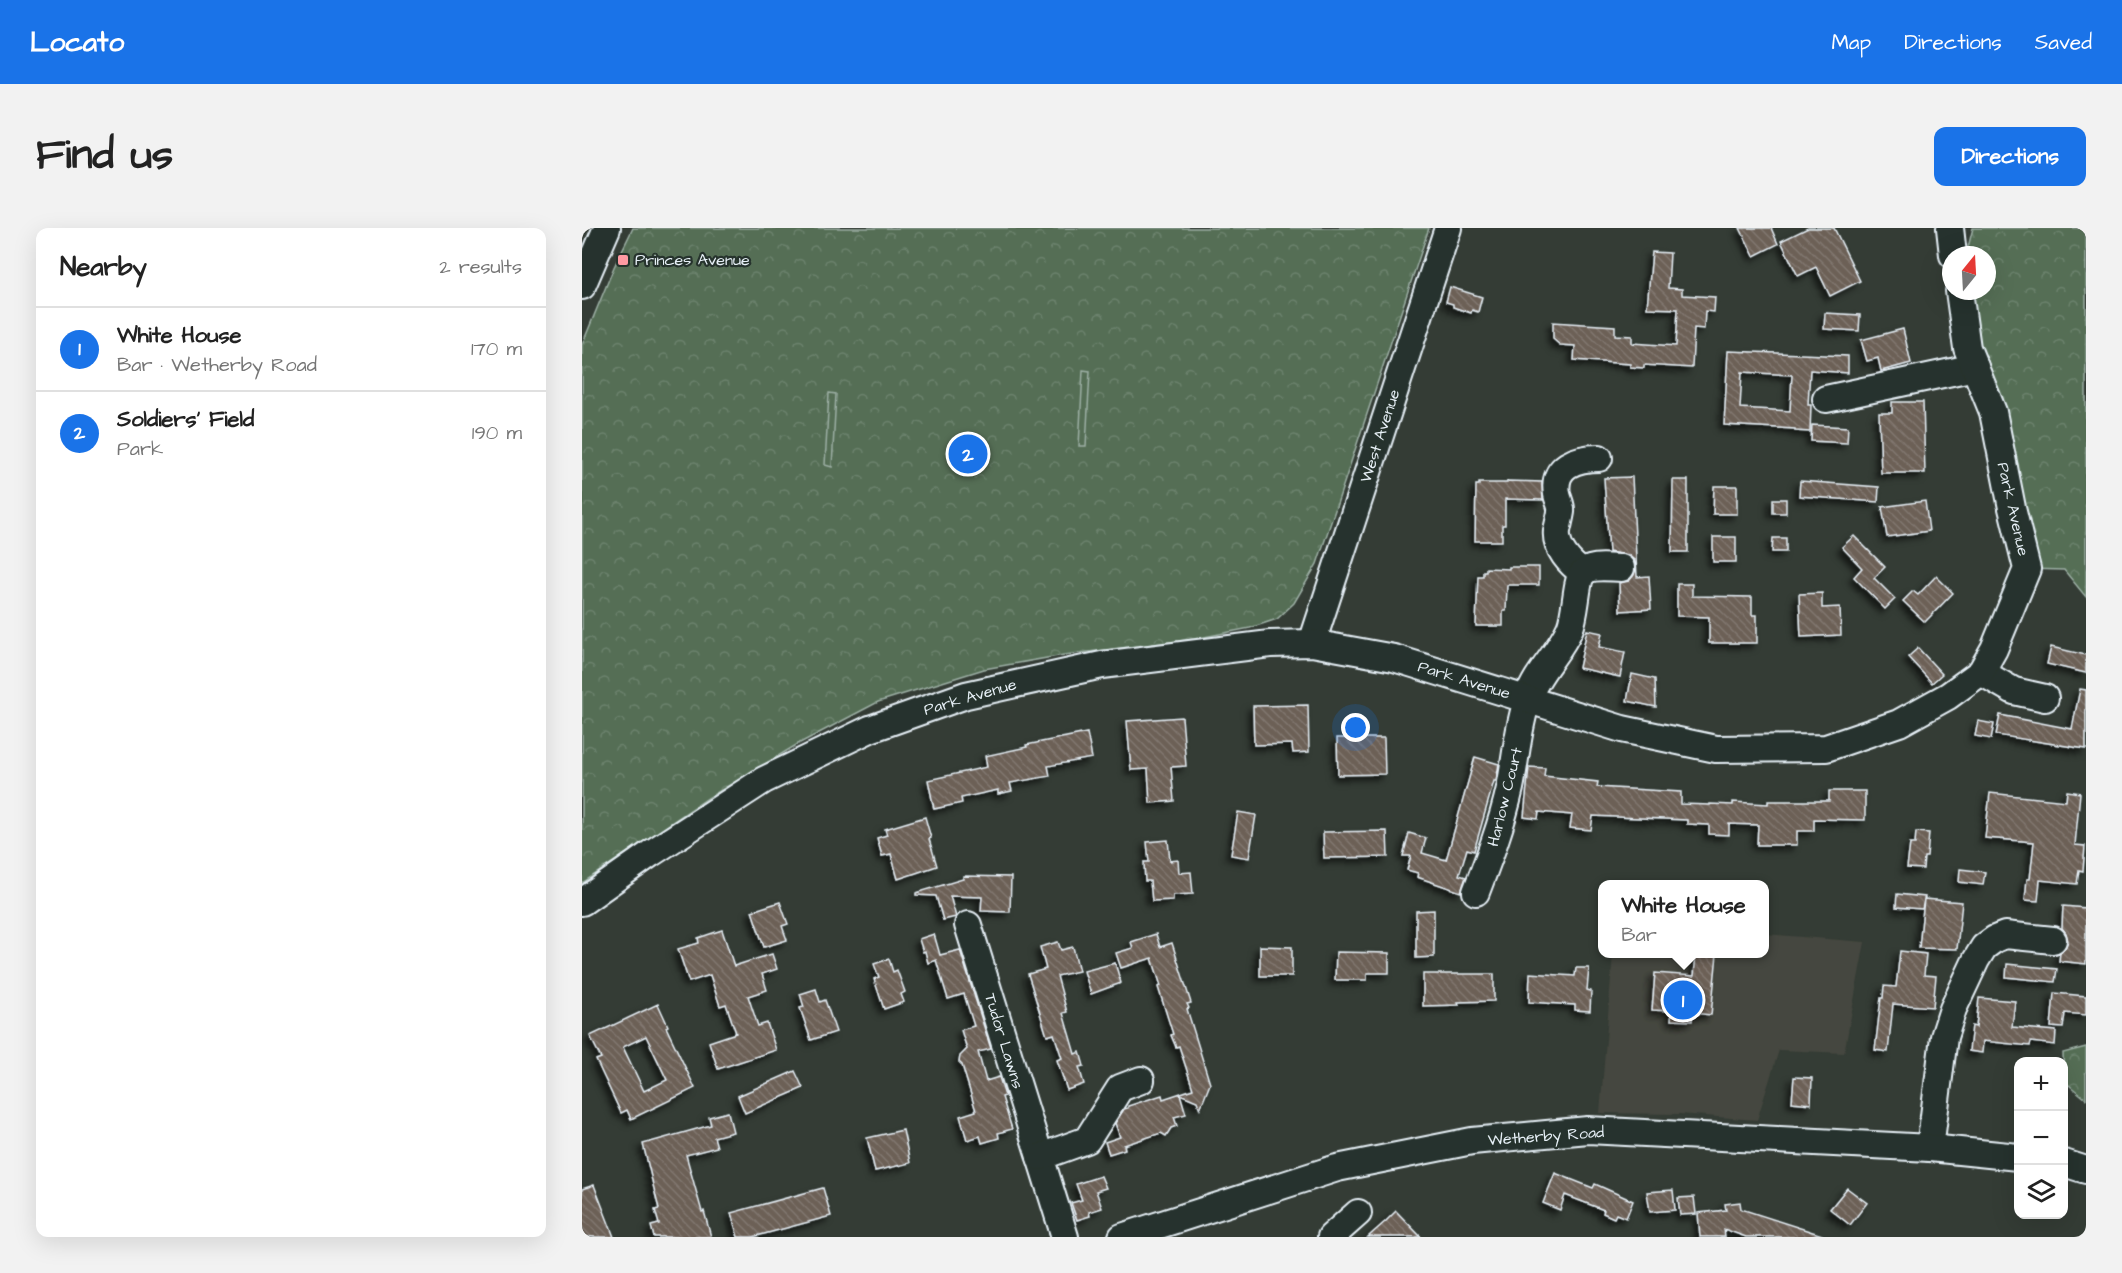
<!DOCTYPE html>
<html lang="en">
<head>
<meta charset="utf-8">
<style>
	body { margin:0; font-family:"Architects Daughter",sans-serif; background:#f2f2f2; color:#222 }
	.controls { position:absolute; right:18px; bottom:18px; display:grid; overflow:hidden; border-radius:12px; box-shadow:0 6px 24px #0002 }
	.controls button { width:54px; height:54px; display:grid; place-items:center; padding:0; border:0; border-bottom:2px solid #e0e0e0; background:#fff; color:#222; font:30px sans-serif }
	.compass { position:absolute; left:1360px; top:18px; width:54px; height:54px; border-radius:50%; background:#fff; box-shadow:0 6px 24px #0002; rotate:18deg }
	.you { position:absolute; left:774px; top:500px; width:21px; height:21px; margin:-15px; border:4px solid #fff; border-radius:50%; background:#1a73e8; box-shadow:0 0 0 9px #1a73e833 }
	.badge { display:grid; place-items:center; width:39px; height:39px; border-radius:50%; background:#1a73e8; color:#fff; font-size:20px; font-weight:700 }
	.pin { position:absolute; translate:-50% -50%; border:3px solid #fff; box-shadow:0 2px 6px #0006 }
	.popup { position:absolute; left:1016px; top:652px; width:171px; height:78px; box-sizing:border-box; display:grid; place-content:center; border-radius:12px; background:#fff; filter:drop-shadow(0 2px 4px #0005); font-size:20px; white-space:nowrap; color:#767676 }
	.popup b { font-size:22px; color:#222 }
	.popup::after { content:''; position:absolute; left:50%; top:100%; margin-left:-12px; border:12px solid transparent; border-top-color:#fff }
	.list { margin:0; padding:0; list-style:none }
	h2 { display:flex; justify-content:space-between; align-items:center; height:78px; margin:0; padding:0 24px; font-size:26px }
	h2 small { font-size:20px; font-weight:400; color:#767676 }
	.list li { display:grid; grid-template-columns:39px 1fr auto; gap:18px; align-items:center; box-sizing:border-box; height:84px; padding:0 24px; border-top:2px solid #e0e0e0 }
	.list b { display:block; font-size:22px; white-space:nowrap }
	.list p { margin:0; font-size:20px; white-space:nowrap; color:#767676 }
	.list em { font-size:20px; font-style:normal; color:#767676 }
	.icon { flex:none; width:33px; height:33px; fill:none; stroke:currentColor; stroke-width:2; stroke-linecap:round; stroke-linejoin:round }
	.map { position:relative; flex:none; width:1504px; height:1009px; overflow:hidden; border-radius:12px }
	header { display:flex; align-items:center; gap:36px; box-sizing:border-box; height:84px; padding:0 30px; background:#1a73e8; color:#fff }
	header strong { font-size:28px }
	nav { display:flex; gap:33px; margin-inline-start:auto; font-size:21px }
	.intro { display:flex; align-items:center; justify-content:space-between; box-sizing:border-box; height:144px; padding:0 36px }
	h1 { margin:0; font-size:42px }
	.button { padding:15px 27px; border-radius:12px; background:#1a73e8; color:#fff; font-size:21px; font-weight:700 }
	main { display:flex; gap:36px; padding:0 36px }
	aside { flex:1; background:#fff; border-radius:12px; box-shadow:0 6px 24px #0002 }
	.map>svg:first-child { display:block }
	.built { fill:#45473f }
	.forest { fill:url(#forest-crowns); stroke:#9eb0a6; stroke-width:1.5 }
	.pitch { fill:#546e55; stroke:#9eb0a6; stroke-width:1.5 }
	.building { fill:url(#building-back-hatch); stroke:#e8f1f8; stroke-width:1.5; fill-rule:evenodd; filter:url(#shadow) }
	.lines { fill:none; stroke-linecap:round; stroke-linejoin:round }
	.minor-casing { stroke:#e8f1f8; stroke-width:30 }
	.minor { stroke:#26332d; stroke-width:26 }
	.poi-dot { fill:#ff9aa2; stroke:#26332d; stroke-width:2 }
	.labels { text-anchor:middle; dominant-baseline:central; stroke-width:4.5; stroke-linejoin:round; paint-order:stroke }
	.poi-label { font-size:16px; fill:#e8f1f8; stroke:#26332d; text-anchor:start }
	.street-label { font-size:16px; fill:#e8f1f8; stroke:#26332d }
</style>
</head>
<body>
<header>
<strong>Locato</strong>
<nav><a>Map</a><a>Directions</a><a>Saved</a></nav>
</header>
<div class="intro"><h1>Find us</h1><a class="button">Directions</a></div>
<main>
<aside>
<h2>Nearby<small>2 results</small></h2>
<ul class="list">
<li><span class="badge">1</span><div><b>White House</b><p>Bar · Wetherby Road</p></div><em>170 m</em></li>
<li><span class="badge">2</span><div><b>Soldiers' Field</b><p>Park</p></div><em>190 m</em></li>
</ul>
</aside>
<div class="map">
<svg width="1504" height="1009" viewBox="0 0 1504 1009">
	<defs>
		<pattern id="forest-crowns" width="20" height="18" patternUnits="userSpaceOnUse" patternTransform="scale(1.5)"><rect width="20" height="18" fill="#546e55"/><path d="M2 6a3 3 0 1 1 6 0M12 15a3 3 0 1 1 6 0" fill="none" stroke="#6d836e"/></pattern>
		<pattern id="building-back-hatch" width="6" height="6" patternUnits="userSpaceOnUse" patternTransform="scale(1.5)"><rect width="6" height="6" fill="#6c6057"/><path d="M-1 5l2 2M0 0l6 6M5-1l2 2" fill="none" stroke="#817770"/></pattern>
		<filter id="shadow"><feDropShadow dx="-4.5" dy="4.5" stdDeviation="3" flood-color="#0009"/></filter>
	</defs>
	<rect width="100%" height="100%" fill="#343c35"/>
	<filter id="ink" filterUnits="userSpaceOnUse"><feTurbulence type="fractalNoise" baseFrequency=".0167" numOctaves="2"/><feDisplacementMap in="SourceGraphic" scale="12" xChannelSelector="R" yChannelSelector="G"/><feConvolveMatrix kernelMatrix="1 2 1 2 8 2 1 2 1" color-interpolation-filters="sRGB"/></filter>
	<g filter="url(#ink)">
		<path class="built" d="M1182 706 1283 714 1262 825 1197 822 1175 892 1098 886 1018 885 1031 726H1182Z"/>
		<g class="forest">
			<path d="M51 0H847L735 336 712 375 695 391 668 400 612 411 482 427 402 441 296 474 216 516 126 570 0 655V117L32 39Z"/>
			<path d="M1391 0H1504V369L1482 342 1445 341 1383 63H1405V27H1384Z"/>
			<path d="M1504 819V871L1482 853 1481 825Z"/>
		</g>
		<g class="pitch">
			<path d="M501 142 508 143 504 218H497Z"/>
			<path d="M247 165 254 166 250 239 243 237Z"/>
		</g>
		<g class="building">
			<path d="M1158 0H1189L1196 16 1172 28Z"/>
			<path d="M1226 0H1252L1278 53 1248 68 1234 39 1216 48 1199 13Z"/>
			<path d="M1070 24 1088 25 1086 60 1100 61V67L1133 69 1132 84 1123 83 1122 101 1112 100 1110 140 1062 137V140L1048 139V136L992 132 993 118 978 117 971 111V94L1033 98V107L1050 108V115L1094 118 1096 81 1065 80Z"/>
			<path d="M868 59 900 69 896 84 890 82 889 85 871 79V76L864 74Z"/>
			<path d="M1243 85 1278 87 1277 103 1242 101Z"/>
			<path d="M1321 101 1329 135 1299 143 1296 130 1285 133 1279 112Z"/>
			<path d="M1146 123 1266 128V145L1228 142 1226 177H1229L1228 204 1213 203V201L1142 197ZM1160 144 1210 147 1208 183 1158 180Z"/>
			<path d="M1310 174H1341L1343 245H1299L1297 185H1310Z"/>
			<path d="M1230 197 1266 199 1265 215 1229 213Z"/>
			<path d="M1050 249 1055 349 1067 348 1069 381 1038 383 1037 355 1047 353 1052 347 1054 340 1052 332 1046 327 1027 324 1022 250Z"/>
			<path d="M1091 252H1106V324H1090Z"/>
			<path d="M925 253 960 254 961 272 923 271V297H920V313H893L894 257H897V255H925Z"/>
			<path d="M1218 253 1297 259 1296 274 1217 268Z"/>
			<path d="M1132 258H1155V286H1131Z"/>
			<rect x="1191" y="271" width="13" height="14"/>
			<path d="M1343 273 1347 303 1305 309 1300 279Z"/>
			<path d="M1272 308 1303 339 1292 350 1313 371 1303 381 1272 349 1280 340 1260 319Z"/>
			<rect x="1131" y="309" width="23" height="25"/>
			<path d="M1191 310H1204V324H1190Z"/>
			<path d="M927 339H957V357H925L924 383H921V398H894L896 348H901V343H904V340L927 341Z"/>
			<path d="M1354 348 1371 365 1343 394 1321 373 1331 363 1336 367Z"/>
			<path d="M1095 356H1110V368L1170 369V387H1175V415H1127V389L1095 388Z"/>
			<path d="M1240 365V380L1258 379 1259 407 1219 409 1217 366Z"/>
			<path d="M1005 402 1020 405 1017 419 1043 424 1038 449 997 440Z"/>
			<path d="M1469 419 1504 427V445L1465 436Z"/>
			<path d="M1336 420 1360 446 1350 455 1326 429Z"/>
			<path d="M1050 446 1073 451 1074 479 1045 473Z"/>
			<path d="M1498 461 1504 462V521L1414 507 1418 487 1490 501Z"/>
			<path d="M726 477 727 524 711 525 710 516 672 517 671 478Z"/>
			<path d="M600 489 604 538 589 539 592 573 568 575 566 541 549 542 545 493Z"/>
			<path d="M1396 493 1412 496 1409 511 1393 508Z"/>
			<path d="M505 505 510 530 466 538 468 548 428 555 430 563 416 566V562L379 570 380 575 352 581 346 552 405 539 403 528 445 519 444 517Z"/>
			<path d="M755 510H802L803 546 756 547Z"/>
			<path d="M893 529 917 536 914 553H912L892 623 885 621 877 647 884 649 879 664 835 649 836 645 825 642 829 628H821L827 605 844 610 840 625 864 632Z"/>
			<path d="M947 539 963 540 962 548 1016 554 1015 559 1099 564V576L1128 577V576L1151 577V574L1186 576V573H1247V563H1283V592L1232 591V603H1215V617H1175L1176 597 1147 596V607L1127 606V597L1105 596V592L1011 588 1009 602 988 600 990 587 957 584 956 591 942 589Z"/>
			<path d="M1485 563 1498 565 1493 617 1503 618 1501 643 1497 642 1495 656 1458 652 1456 673 1443 672 1445 651H1448L1452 614 1403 610 1408 565 1484 573Z"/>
			<path d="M656 584 674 587 667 630 649 627Z"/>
			<path d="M343 589 349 610 347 611 355 638 316 651 309 626 300 628 295 610 305 607 303 601Z"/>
			<path d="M805 603 806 629 742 630 741 604Z"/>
			<path d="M1334 604 1347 605 1345 629H1342L1341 641 1325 640 1328 616H1333Z"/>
			<path d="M586 612 588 633 596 632 597 645 609 644 611 666 591 667V672L570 673 568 653H563L562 634H567L565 614Z"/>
			<path d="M1378 641 1403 644 1401 657 1377 654Z"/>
			<path d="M381 648 429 649 428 684 399 683 400 669 368 668 374 689 361 692 354 668 334 667V665L381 651Z"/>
			<path d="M1315 666 1343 669 1340 681 1314 679Z"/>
			<path d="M1342 671 1380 674 1375 721 1337 720Z"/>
			<path d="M198 674 206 696 200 698 205 712 182 719 170 683Z"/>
			<path d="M1481 678 1504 680V736L1477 733 1478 725 1483 720 1486 713 1484 705 1480 700Z"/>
			<path d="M852 682V729L834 730V683Z"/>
			<path d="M140 702 152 738 190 726 195 741 180 746 185 762 166 768 176 798 185 795 194 822 136 841 127 814 154 805 144 776 138 778 128 747 107 754 96 721 117 715 116 710Z"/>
			<path d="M352 706 358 727 378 722 409 821 396 824 404 853 417 849 423 868 420 869 430 901 416 905 417 910 400 915 398 908 385 912 378 888 394 883 380 837 377 834 378 828 385 821 379 802 392 798 382 766 366 771 354 732 346 735 343 723 341 724 337 711Z"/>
			<path d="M574 706 578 719 590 715 609 775 605 776 607 780 605 781 628 856 618 881 615 873 598 866 604 886 592 889 595 898 589 900 584 908 579 905 542 917 543 921 527 926 523 914 538 909 533 895 542 881 546 880V878L580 867 581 871 611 861 597 818 594 819 589 807 591 806 576 759 579 758 570 730 539 740 534 725 551 720 549 714Z"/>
			<path d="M476 714 479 722 491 719 497 743 475 748 485 784 481 785 493 826 498 824 502 838 497 839 502 856 485 862 475 832 480 830 472 806 465 808 446 746 464 741 458 719Z"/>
			<path d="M678 718 710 719V748H678Z"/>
			<path d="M1318 723 1344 726 1342 747 1354 748 1351 779 1311 776 1306 824 1293 822 1299 770H1301L1302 758 1314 759Z"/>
			<path d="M754 724 807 725V745H785V752H753Z"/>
			<path d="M1114 726H1135L1129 787 1111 785 1110 793 1089 792 1090 783 1070 782 1073 745 1112 748Z"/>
			<path d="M307 731 311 744 315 742 323 764 319 766 322 774 302 781 292 751 297 749 292 736Z"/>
			<path d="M533 735 539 755 509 766 502 743Z"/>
			<path d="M1425 736 1475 741 1473 754 1424 749Z"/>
			<path d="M994 740H1007L1005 762 1009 763 1008 783 993 782V777L947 774 948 745 993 748Z"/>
			<path d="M841 746H912V773L876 774 877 777 841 778Z"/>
			<path d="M234 761 238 774 243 772 254 804 229 812 218 780 222 779 218 766Z"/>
			<path d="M1472 765 1504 768V787L1483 785 1481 800 1469 799Z"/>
			<path d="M1397 770 1433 773 1430 799 1474 803 1473 817 1449 814 1448 818 1401 813 1400 825 1387 823 1390 798 1394 799Z"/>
			<path d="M76 776 86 798 84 799 113 860 49 891 45 882 39 885 14 832 19 830 8 808ZM64 808 85 852 62 863 41 819Z"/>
			<path d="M213 843 221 860 163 885 156 868Z"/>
			<path d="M1212 849 1230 850 1229 876 1210 874Z"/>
			<path d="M146 884 151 904 132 909 135 919 104 927 120 984 122 983 129 1009H72L69 998 77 996 73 982 77 981 61 916 129 897 127 889Z"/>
			<path d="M321 902 328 935 293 943 285 910Z"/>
			<path d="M973 945 1011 960 1013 956 1051 973 1044 990 1034 986 1032 990 1021 985 1022 982 983 967 978 982 961 975Z"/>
			<path d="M519 948 524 960 514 963 520 980 507 984 508 988 495 992 489 975 500 972 494 956Z"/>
			<path d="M12 957 32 1009H0V961Z"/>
			<path d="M241 960 249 988 171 1009H156L149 985Z"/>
			<path d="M1265 960 1285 975 1268 997 1248 981Z"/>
			<path d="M1091 962 1093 982 1068 984 1065 964Z"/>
			<path d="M1112 969 1114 986 1098 987 1096 970Z"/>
			<path d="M1158 974 1159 981 1240 1007 1239 1009H1164L1142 1001 1143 1009H1118L1116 985 1144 982 1143 976Z"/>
			<path d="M814 983 839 1009H786L804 993Z"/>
		</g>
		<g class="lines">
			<defs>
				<g id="minor">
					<path d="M1368 0 1371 27"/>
					<path d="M0 58 25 0"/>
					<path d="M1244 171 1393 139"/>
					<path d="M1001 345C988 336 973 320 975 303 976 297 978 291 979 284 980 278 976 272 975 266 970 237 995 230 1017 230"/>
					<path d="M730 415 866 0"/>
					<path d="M1399 444 1432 463 1463 470"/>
					<path d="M894 664C907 630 920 596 928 560 934 531 936 497 946 470 955 444 977 425 988 400 994 386 994 354 1000 346 1008 336 1028 340 1039 340"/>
					<path d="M0 674 68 626 182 552 288 501 384 467 520 437 688 416 730 415 812 430 1040 501 1134 521 1244 520 1317 495 1366 468 1399 444 1412 421 1445 341 1430 280 1411 184 1385 120 1377 63"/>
					<path d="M386 697 483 1009"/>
					<path d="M1348 920 1362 809 1371 781 1394 732 1402 719 1413 711 1423 707 1471 712"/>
					<path d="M458 929 505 912 538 860 559 852"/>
					<path d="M1482 935 1504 942"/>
					<path d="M540 1009 755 940 890 913 1006 902 1348 920 1436 929"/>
					<path d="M749 1009 776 985"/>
				</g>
			</defs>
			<use href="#minor" class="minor-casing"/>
			<use href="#minor" class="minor"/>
		</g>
	</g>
	<rect class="poi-dot" x="35" y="26" width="12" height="12" rx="3"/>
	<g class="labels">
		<g class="poi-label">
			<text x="53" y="32">Princes Avenue</text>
		</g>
		<g class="street-label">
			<text transform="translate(798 208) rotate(-72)">West Avenue</text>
			<text transform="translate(1431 281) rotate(77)">Park Avenue</text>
			<text transform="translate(882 452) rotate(17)">Park Avenue</text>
			<text transform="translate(388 469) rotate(-16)">Park Avenue</text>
			<text transform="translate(923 569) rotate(-76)">Harlow Court</text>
			<text transform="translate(422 813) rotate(73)">Tudor Lawns</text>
			<text transform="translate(964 908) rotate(-4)">Wetherby Road</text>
		</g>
	</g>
</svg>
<div class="controls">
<button>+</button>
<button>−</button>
<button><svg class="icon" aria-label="layers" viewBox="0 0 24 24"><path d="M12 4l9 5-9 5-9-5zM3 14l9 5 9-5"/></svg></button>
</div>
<svg class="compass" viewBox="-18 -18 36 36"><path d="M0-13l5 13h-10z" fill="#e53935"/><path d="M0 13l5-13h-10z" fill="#767676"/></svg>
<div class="you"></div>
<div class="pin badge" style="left:1101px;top:772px">1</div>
<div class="popup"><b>White House</b>Bar</div>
<div class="pin badge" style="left:386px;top:226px">2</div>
</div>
</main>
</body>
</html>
